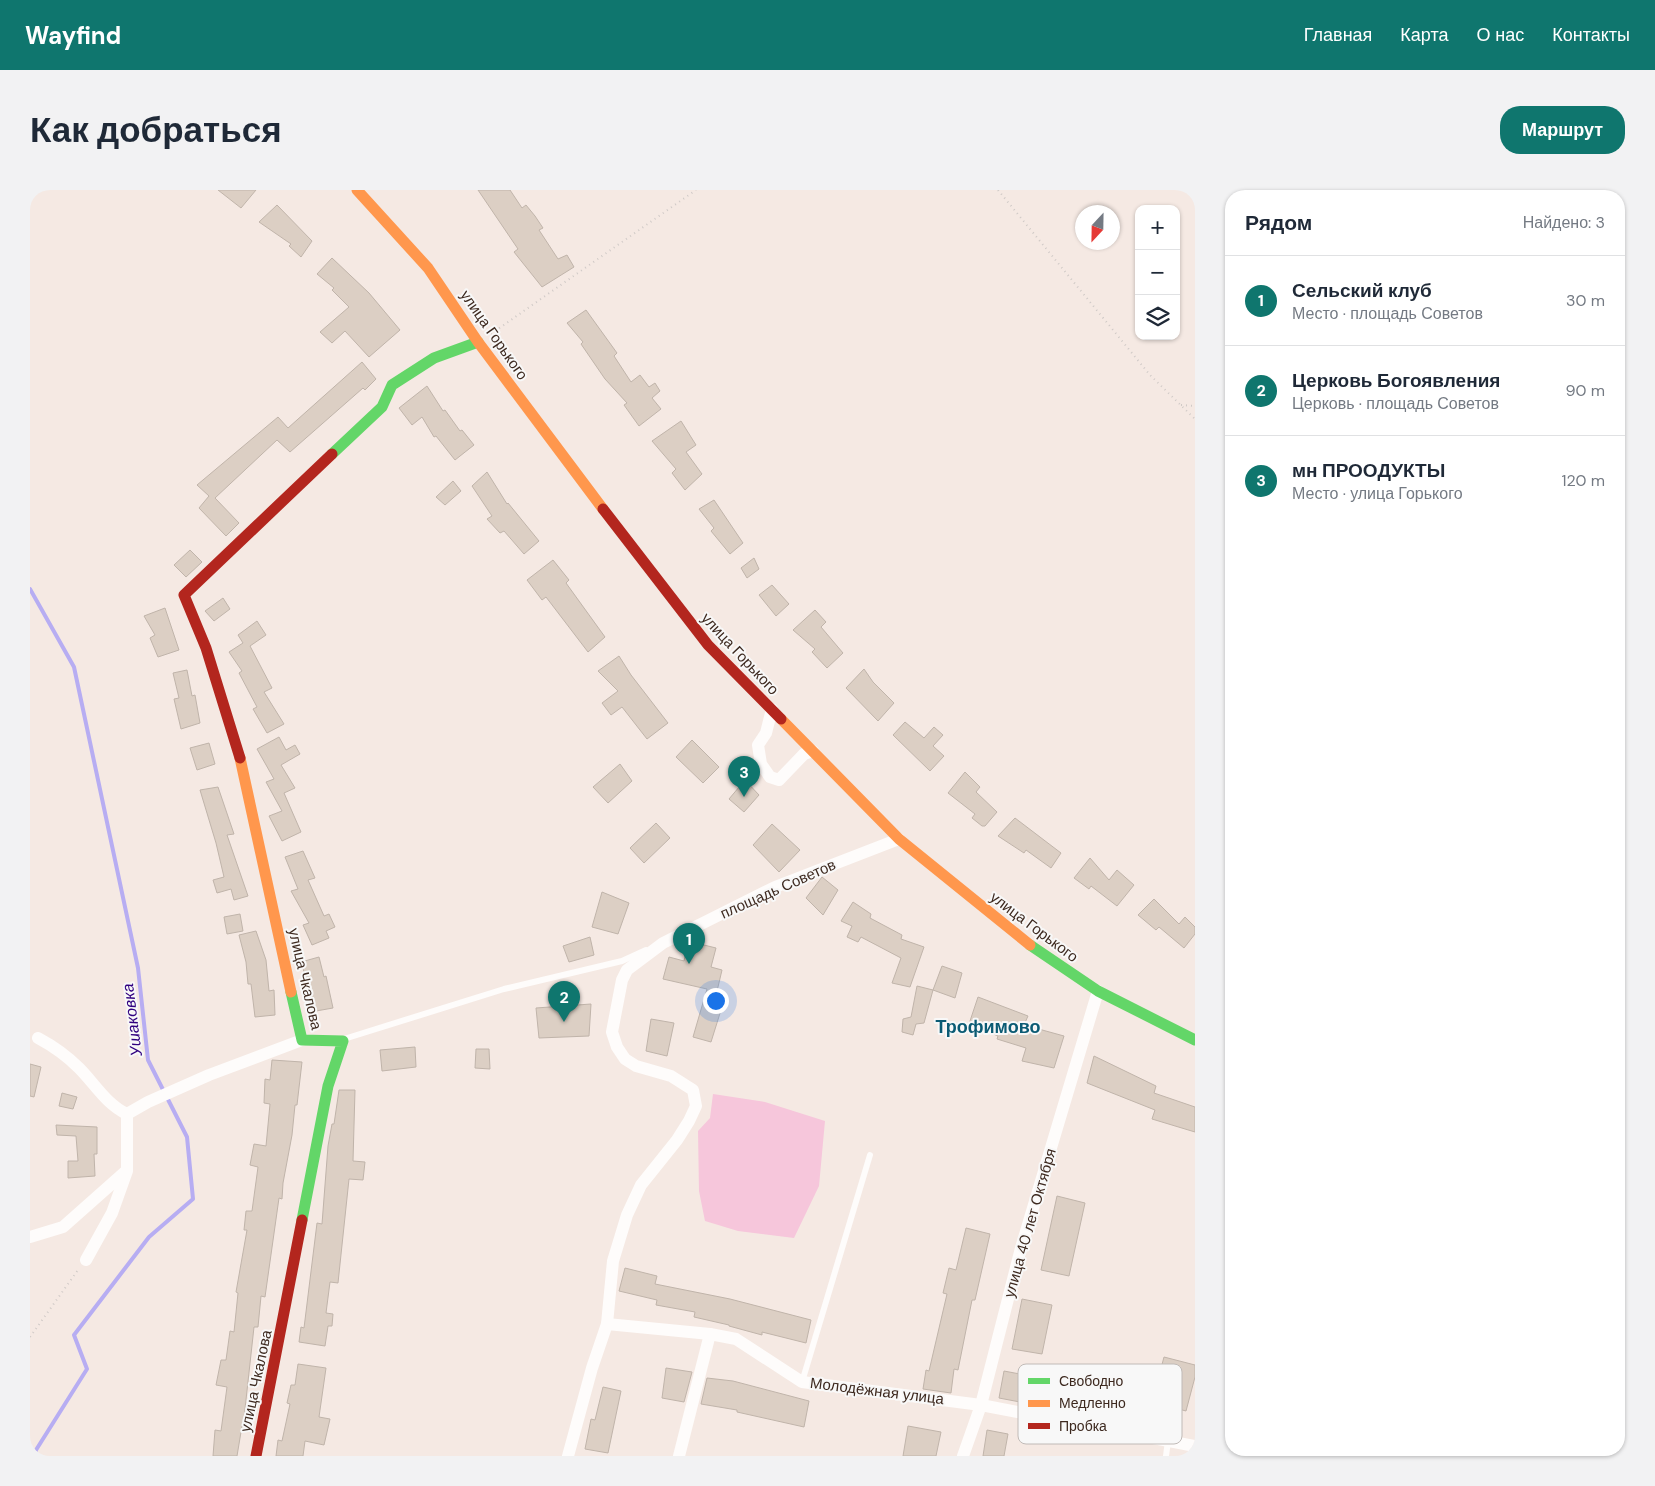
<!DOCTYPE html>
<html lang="ru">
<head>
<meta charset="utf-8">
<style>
	body { margin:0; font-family:"DM Sans",sans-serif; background:#f2f2f3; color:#1f2937 }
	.controls { position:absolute; right:15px; top:15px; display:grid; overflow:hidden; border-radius:10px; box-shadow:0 1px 4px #0004 }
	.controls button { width:45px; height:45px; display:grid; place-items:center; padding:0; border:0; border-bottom:1px solid #e0e1e3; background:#fff; color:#1f2937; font:25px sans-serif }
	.compass { position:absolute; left:1045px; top:15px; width:45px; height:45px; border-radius:50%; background:#fff; box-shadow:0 1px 4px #0004; rotate:202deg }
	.you { position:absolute; left:685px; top:810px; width:18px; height:18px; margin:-12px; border:4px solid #fff; border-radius:50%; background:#1a73e8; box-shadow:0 0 0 8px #1a73e833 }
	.badge { display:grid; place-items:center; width:32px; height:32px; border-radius:50%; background:#0f766e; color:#fff; font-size:16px; font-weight:700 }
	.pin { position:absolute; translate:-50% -41px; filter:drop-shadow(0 1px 2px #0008) }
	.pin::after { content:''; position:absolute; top:26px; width:18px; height:15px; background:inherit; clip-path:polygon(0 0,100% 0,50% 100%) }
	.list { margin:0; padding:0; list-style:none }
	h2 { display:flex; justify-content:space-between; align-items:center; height:65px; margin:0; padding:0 20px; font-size:21px }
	h2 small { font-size:16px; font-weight:400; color:#747a83 }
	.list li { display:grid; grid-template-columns:32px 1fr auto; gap:15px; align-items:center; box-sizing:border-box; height:90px; padding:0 20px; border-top:1px solid #e0e1e3 }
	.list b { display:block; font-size:19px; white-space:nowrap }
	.list p { margin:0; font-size:16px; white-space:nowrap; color:#747a83 }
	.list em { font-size:16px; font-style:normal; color:#747a83 }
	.icon { flex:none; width:28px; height:28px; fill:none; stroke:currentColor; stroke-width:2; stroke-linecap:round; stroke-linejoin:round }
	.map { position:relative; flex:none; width:1165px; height:1266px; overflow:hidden; border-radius:20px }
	header { display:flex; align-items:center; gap:30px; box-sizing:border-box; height:70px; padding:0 25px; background:#0f766e; color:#fff }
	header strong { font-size:24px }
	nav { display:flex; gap:28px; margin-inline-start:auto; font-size:18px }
	.intro { display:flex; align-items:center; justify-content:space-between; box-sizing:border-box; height:120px; padding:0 30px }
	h1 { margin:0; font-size:35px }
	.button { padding:12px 22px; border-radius:20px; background:#0f766e; color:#fff; font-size:18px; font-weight:700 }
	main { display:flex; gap:30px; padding:0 30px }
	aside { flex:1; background:#fff; border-radius:20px; box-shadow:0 1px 4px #0004 }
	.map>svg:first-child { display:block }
	.green { fill:#f6c6db }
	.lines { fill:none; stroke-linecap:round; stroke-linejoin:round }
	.stream { stroke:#b7adf2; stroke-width:4 }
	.building { fill:#dccfc4; stroke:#c0b4aa }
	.path { stroke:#cfc9c6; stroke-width:2; stroke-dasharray:1 4; stroke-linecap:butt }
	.lane { stroke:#fefcfb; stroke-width:6 }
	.street { stroke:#fefcfb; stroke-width:12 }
	.fast { stroke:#63d668; stroke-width:11 }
	.slow { stroke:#ff974d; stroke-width:11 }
	.jam { stroke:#b3261e; stroke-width:11 }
	.labels { text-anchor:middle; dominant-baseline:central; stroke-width:4; stroke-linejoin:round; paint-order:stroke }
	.street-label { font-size:15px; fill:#3d291f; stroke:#f8f8f8 }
	.water-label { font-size:16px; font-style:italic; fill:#30007f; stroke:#f8f8f8 }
	.quarter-label { font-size:18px; font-weight:bold; fill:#0b5b74; stroke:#f8f8f8 }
	.key { fill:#f8f8f8; stroke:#c0bab7; stroke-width:1 }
	.key-label { font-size:14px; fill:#3d291f }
</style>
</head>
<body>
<header>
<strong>Wayfind</strong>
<nav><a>Главная</a><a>Карта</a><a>О нас</a><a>Контакты</a></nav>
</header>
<div class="intro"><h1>Как добраться</h1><a class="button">Маршрут</a></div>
<main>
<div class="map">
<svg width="1165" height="1266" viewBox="0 0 1165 1266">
	<rect width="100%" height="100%" fill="#f5e9e3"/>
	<path class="green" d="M683 904 735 912 795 931 789 996 764 1048 708 1041 675 1031 669 1001 668 941 680 928Z"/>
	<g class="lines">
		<path class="stream" d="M0 399 44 477 108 778 118 870 157 947 163 1009 119 1047 44 1145 57 1179 6 1260 5 1266"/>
	</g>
	<g class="building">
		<path d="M188 0H226L211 18Z"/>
		<path d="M448 0H480L492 18 496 15 505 26 513 38 509 40 528 69 537 65 544 77 512 97 484 62 488 59Z"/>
		<path d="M247 15 282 51 271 67 259 56 261 54 229 32Z"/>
		<path d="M302 68 339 103 370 140 339 167 315 141 302 153 290 142 319 117 302 100 304 98 287 84Z"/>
		<path d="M556 120 587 163 584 166 601 192 610 185 619 197 625 193 630 201 622 208 631 219 609 236 594 215 597 213 575 189 551 154 553 152 537 133Z"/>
		<path d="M332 172 346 189 335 200 333 198 260 262 247 250 185 308 209 333 196 346 169 318 179 306 167 295 248 227 258 238Z"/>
		<path d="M397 196 413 221 415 220 430 241 432 240 444 255 425 270 406 246 404 247 392 227 382 235 369 218Z"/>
		<path d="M651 231 666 255 656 262 672 284 655 300 642 283 646 279 622 251Z"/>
		<path d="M457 282 477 314 478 313 509 351 494 364 474 341 470 343 457 329 462 326 442 296Z"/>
		<path d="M423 291 431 301 415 315 406 307Z"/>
		<path d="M684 310 713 353 700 364 681 341 684 338 669 319Z"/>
		<path d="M160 360 172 372 156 387 144 375Z"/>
		<path d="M724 368 729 379 717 388 711 378Z"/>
		<path d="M523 370 539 390 536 393 575 447 558 462 516 407 512 410 497 390Z"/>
		<path d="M742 395 759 414 746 426 729 405Z"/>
		<path d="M193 408 200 419 184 431 175 421Z"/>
		<path d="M135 418 149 460 128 467 120 448 125 445 114 426Z"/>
		<path d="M785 420 796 432 791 437 813 463 797 478 782 462 785 459 763 440Z"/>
		<path d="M227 431 236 445 220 456 242 498 234 502 254 534 237 543 223 519 227 517 209 483 212 481 199 462 213 453 208 445Z"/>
		<path d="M589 466 601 485 638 533 617 549 592 517 581 525 572 513 588 501 568 481Z"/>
		<path d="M834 479 843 492 864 513 848 531 816 498Z"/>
		<path d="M157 480 162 506 165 505 170 533 151 539 144 509 149 508 143 483Z"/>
		<path d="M875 532 894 548 904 537 913 545 903 556 914 566 900 581 863 545Z"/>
		<path d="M249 547 256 560 265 555 270 564 251 575 265 598 254 603 271 642 252 651 239 626 252 621 236 592 244 589 227 559Z"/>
		<path d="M662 550 689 577 673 593 646 567Z"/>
		<path d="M179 553 185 574 167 580 160 558Z"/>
		<path d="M590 574 602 591 578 613 563 597Z"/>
		<path d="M935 582 950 597 946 602 967 622 955 636H952L942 628 945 624 918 603Z"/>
		<path d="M715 590 729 605 714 622 699 609Z"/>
		<path d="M188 597 204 644 197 645 218 706 204 710 201 699 187 703 183 690 194 687 186 653 170 600Z"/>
		<path d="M985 628 1031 663 1021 678 996 660 994 663 968 646Z"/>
		<path d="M626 633 640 648 614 673 600 658Z"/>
		<path d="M742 634 770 660 749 682 723 655Z"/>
		<path d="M273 661 285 688 278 690 294 726 299 724 305 737 296 741 299 748 282 755 273 735 279 733 261 701 268 699 255 667Z"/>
		<path d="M1060 668 1079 690 1087 680 1104 695 1087 716 1061 696 1059 699 1044 688Z"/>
		<path d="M792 687 808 700 793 725 776 708Z"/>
		<path d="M572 702 599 713 588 744 562 737Z"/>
		<path d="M1124 709 1149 734 1155 727 1165 737V744L1154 758 1129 737 1126 740 1108 725Z"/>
		<path d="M823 712 841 724 840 728 872 745 871 749 894 757 880 797 862 793 871 768 831 747 828 752 817 747 822 736 811 731Z"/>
		<path d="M210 724 213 741 197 744 194 727Z"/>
		<path d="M226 741 236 770 239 801 244 800 245 825 225 827 221 794H218L216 772 209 745Z"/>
		<path d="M560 747 564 765 539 772 533 756Z"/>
		<path d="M658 751 686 758 681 777 692 780 683 818 691 820 681 852 663 847 677 799 633 789 639 767 654 771Z"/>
		<path d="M289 767 294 787 296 786 303 818 286 821 271 772Z"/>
		<path d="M912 776 932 783 925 808 903 800Z"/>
		<path d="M887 796 903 800 894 833 886 834 883 845 872 842 873 829 881 827Z"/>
		<path d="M948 807 998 826 994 835 1034 846 1024 878 992 871 996 858 967 849 968 846 939 834Z"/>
		<path d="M561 814 559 846 509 848 506 818Z"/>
		<path d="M621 829 644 833 637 866 616 861Z"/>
		<path d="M385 857 386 877 352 881 350 860Z"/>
		<path d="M446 859H459L460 879 445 878Z"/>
		<path d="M1064 866 1126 896 1124 903 1165 917V942L1122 929 1125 920 1057 893Z"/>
		<path d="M242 870 272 872 267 915H265L262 945 253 993 252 1009 249 1008 235 1107 231 1106 228 1137H224L213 1237 212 1236 207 1266H183L185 1240 191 1241 197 1197 186 1195 191 1170H196L200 1141 204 1142 208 1103 206 1102 217 1040H214L216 1021H222L228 977 220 975 224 954 236 956 240 914 234 913 235 889 240 890Z"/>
		<path d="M0 874 11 877 4 907 0 906Z"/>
		<path d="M309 900H325L323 971 335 972 333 990 319 989 308 1093 300 1092 296 1123 303 1124 302 1136H298L295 1156 269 1152 271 1137 274 1138 287 1033 292 1034 298 956 302 934H304Z"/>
		<path d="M32 903 47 907 43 919 29 916Z"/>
		<path d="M26 935 67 937V964H64L65 986 38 988V971H48L46 946 27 945Z"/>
		<path d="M1027 1006 1055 1013 1039 1086 1011 1080Z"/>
		<path d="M936 1038 960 1044 945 1110H942L928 1180 924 1179 921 1203 893 1199 896 1180 899 1181 917 1104 913 1103 919 1078 926 1080Z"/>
		<path d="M595 1078 627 1086 625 1094 700 1109 781 1130 776 1153 732 1142V1145L699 1136V1135L664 1127 665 1122 626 1115 627 1110 589 1101Z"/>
		<path d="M992 1109 1022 1115 1012 1164 982 1159Z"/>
		<path d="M1134 1167 1165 1175V1187L1156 1221 1122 1212Z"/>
		<path d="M268 1174 296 1178 289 1227 300 1229 294 1255 275 1251 273 1266H246L248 1250 252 1251 260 1214 257 1213 261 1195H265Z"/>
		<path d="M636 1178 662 1182 654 1212 632 1208Z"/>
		<path d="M974 1181 995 1185 990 1212 969 1208Z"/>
		<path d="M677 1188 703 1191 779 1211 774 1237 707 1222V1220L671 1214Z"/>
		<path d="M573 1197 591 1201 578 1263 555 1259 561 1229 565 1230Z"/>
		<path d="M878 1236 911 1242 906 1266H873Z"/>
		<path d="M957 1240 978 1244 974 1266H953Z"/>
	</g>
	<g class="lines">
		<g class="path">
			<path d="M968 0 1120 185 1165 229"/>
			<path d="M461 144 666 0"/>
			<path d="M1151 215 1165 216"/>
			<path d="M0 1147 48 1080"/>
		</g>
		<g class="lane">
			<path d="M314 849 474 799 592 771 616 760"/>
			<path d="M772 1192 840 965"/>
			<path d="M1136 1266 1138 1251"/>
		</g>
		<g class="street">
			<path d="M742 519 736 543 728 555 731 574 740 587 749 590 774 564 783 561"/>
			<path d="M8 848C23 856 37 866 49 878 65 894 76 914 97 924V981L82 1023 56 1070"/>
			<path d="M97 924 118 912 179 885 272 850"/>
			<path d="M0 1047 33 1037 95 982"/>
			<path d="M577 1134 680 1144 706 1149 772 1192 951 1215 1165 1256"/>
			<path d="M538 1266 562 1178 577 1134 583 1071 597 1025 611 995 647 950 659 931 666 916 663 900 641 886 606 876 595 869 587 857 582 842 592 790 597 780 633 753 745 697 869 649"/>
			<path d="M649 1266 680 1144"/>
			<path d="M933 1266 951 1215 991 1058 1068 801"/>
		</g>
		<g class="fast">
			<path d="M302 264 352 217 362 195 404 168 448 152"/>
			<path d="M1000 755 1068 801 1165 850"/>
			<path d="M261 802 272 850 313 851 298 896 272 1030"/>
		</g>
		<g class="slow">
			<path d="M327 0 398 78 448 152 573 319"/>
			<path d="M751 529 869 649 1000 755"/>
			<path d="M210 568 261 802"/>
		</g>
		<g class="jam">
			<path d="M573 319 678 455 751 529"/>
			<path d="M210 568 176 458 154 405 302 264"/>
			<path d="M226 1266 272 1030"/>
		</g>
	</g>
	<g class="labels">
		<g class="street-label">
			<text transform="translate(464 145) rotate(55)">улица Горького</text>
			<text transform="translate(710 464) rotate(47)">улица Горького</text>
			<text transform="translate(748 699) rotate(-24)">площадь Советов</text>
			<text transform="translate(1004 737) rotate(37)">улица Горького</text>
			<text transform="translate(275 789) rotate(77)">улица Чкалова</text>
			<text transform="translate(1000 1033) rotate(-74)">улица 40 лет Октября</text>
			<text transform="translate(226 1191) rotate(-78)">улица Чкалова</text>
			<text transform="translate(847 1201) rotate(7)">Молодёжная улица</text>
		</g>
		<g class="water-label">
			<text transform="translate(102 830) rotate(-97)">Ушаковка</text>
		</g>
		<g class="quarter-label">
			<text x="958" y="837">Трофимово</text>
		</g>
	</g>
	<rect x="988" y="1174" width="164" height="80" rx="8" class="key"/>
	<rect x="998" y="1188" width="22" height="6" fill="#63d668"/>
	<rect x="998" y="1210" width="22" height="7" fill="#ff974d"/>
	<rect x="998" y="1233" width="22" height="6" fill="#b3261e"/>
	<g class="key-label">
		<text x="1029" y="1196">Свободно</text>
		<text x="1029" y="1218">Медленно</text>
		<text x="1029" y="1241">Пробка</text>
	</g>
</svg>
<div class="controls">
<button>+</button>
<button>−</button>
<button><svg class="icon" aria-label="layers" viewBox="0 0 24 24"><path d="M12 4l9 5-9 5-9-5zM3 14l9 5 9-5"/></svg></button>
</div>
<svg class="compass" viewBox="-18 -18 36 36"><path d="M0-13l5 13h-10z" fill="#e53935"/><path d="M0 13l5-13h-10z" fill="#747a83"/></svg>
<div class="you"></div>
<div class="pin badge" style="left:659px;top:774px">1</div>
<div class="pin badge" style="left:534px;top:832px">2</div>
<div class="pin badge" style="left:714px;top:607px">3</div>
</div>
<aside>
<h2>Рядом<small>Найдено: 3</small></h2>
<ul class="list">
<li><span class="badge">1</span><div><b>Сельский клуб</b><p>Место · площадь Советов</p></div><em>30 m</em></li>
<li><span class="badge">2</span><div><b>Церковь Богоявления</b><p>Церковь · площадь Советов</p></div><em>90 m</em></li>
<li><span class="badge">3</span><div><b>мн ПРООДУКТЫ</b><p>Место · улица Горького</p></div><em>120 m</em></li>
</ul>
</aside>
</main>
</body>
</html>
